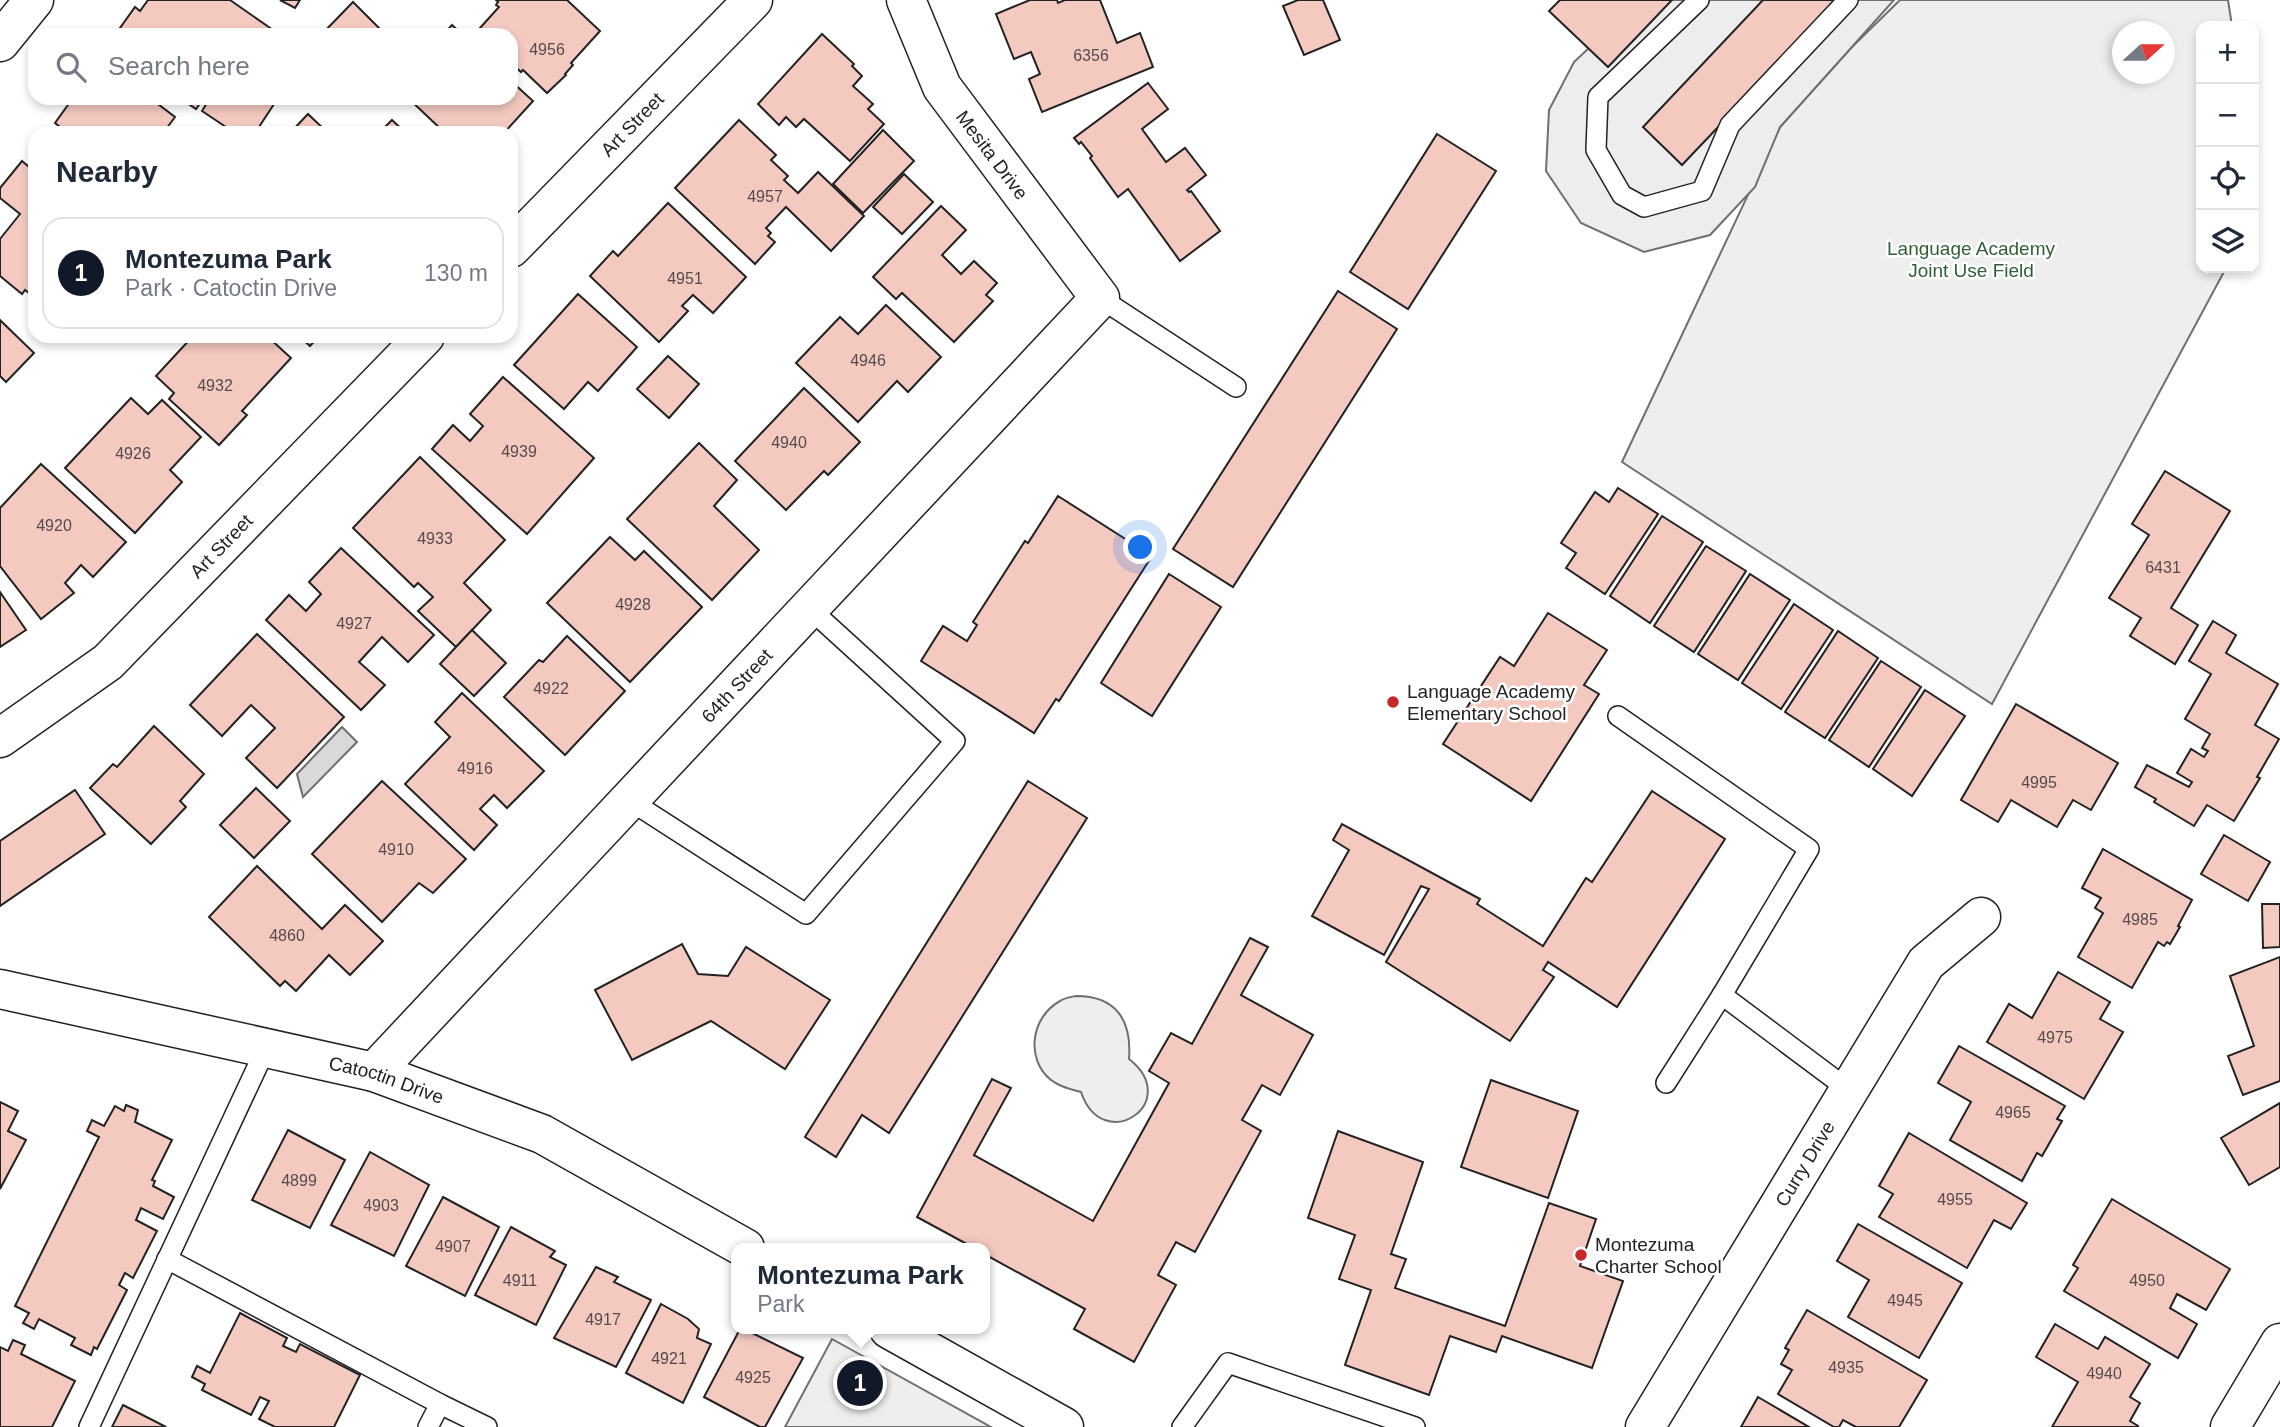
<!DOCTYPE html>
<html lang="en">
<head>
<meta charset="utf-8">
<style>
	body { margin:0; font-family:Arial,sans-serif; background:#f2f2f3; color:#1f2937 }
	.controls { position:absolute; right:21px; top:21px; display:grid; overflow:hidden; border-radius:14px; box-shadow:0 4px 10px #0003 }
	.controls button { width:63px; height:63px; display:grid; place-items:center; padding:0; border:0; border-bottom:2px solid #e0e1e3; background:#fff; color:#1f2937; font:35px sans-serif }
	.compass { position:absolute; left:2112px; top:21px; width:63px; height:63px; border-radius:50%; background:#fff; box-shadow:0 4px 10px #0003; rotate:69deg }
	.you { position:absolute; left:1141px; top:548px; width:24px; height:24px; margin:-18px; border:5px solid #fff; border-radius:50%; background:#1a73e8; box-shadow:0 0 0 10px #1a73e833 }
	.badge { display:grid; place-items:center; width:46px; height:46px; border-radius:50%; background:#111827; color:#fff; font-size:23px; font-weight:700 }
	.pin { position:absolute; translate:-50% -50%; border:4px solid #fff; box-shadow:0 2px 7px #0006 }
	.popup { position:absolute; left:731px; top:1243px; width:259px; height:91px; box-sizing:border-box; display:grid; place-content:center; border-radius:14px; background:#fff; filter:drop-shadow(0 2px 5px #0005); font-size:23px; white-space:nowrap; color:#747a83 }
	.popup b { font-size:26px; color:#1f2937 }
	.popup::after { content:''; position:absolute; left:50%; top:100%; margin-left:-14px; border:14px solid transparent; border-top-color:#fff }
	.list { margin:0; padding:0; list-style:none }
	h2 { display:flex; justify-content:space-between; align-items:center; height:91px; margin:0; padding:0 28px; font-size:30px }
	h2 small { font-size:23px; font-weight:400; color:#747a83 }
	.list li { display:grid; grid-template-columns:46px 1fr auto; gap:21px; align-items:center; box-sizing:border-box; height:112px; margin:0 14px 14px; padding:0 14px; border:2px solid #e0e1e3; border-radius:21px }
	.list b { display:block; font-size:26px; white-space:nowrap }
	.list p { margin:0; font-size:23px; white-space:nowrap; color:#747a83 }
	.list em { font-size:23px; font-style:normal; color:#747a83 }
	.icon { flex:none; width:38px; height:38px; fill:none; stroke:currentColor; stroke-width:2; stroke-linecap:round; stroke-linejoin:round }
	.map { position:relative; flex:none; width:2280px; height:1427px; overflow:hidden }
	.search { position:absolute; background:#fff; box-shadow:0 4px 10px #0003; left:28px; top:28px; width:490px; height:77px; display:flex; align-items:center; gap:18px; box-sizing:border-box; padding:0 24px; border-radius:21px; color:#747a83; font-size:26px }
	.panel { position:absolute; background:#fff; box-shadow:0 4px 10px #0003; left:28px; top:126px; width:490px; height:217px; border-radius:21px }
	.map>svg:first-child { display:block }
	.green { fill:#eee; stroke:#6f6f6f; stroke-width:2; fill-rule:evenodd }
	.parking { fill:#ededed; stroke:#6f6f6f; stroke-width:2 }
	.water { fill:#d9d9d9; stroke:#6f6f6f; stroke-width:2 }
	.building { fill:#f3c9c0; stroke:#222; stroke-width:2 }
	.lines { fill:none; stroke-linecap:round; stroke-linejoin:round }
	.lane-casing { stroke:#222; stroke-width:22 }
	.street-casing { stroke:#222; stroke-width:41 }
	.secondary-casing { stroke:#222; stroke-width:41 }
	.lane { stroke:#fff; stroke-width:19 }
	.street { stroke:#fff; stroke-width:38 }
	.secondary { stroke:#fff; stroke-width:38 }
	.poi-dot { fill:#c62828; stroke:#fff; stroke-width:2.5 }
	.labels { text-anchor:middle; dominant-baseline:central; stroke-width:5; stroke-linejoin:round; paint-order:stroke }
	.number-label { font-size:16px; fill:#564c4a }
	.street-label { font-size:19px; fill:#222; stroke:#fff }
	.park-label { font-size:19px; fill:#2f5e38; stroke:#fff }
	.poi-label { font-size:19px; fill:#222; stroke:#fff; text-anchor:start }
</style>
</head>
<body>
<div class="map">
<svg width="2280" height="1427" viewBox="0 0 2280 1427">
	<rect width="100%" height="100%" fill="#fff"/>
	<g class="green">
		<path d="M1900 0H2228L2232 26H2201V268H2226L1992 704 1622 462 1780 127 1852 47ZM2122 32H2164V74H2122Z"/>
		<path d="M1076 996C1116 996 1132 1020 1129 1059 1184 1102 1103 1157 1081 1092 1070 1089 1060 1087 1051 1080 1025 1059 1031 1017 1060 1001 1064 998 1071 997 1076 996Z"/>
		<path d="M832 1339 991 1427H785Z"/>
	</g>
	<path class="parking" d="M1640 0H1894L1780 127 1755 187 1710 235 1644 252 1581 223 1546 171 1549 110 1574 62Z"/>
	<path class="water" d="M342 727 357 742 303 797 297 774Z"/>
	<g class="building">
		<path d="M148 0H230L273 30 270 35H115L135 7 140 11Z"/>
		<path d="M280 0H300L295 8Z"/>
		<path d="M496 0H567L600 31 571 63 573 65 565 74 566 75 547 93 523 70 521 72 511 63V35H488L480 28 499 7 496 5 498 2Z"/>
		<path d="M1030 0H1057L1058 3 1065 0H1100L1117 43 1140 33 1153 67 1042 112 1029 79 1040 74 1031 52 1014 59 996 14Z"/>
		<path d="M1298 0H1323L1340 40 1304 55 1283 6Z"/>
		<path d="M1560 0H1672L1608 67 1549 11Z"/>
		<path d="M1763 0H1839L1682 165 1643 127Z"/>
		<path d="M353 2 386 35H321Z"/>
		<path d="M452 25 463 35H443Z"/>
		<path d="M822 34 854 64 852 66 862 76 853 86 873 104 868 109 884 124 850 161 804 119 796 127 786 117 779 125 758 104Z"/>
		<path d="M511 81 533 101 504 133H445L408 98H511Z"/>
		<path d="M1148 83 1168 109 1142 129 1166 162 1185 148 1206 175 1187 190 1189 192 1191 191 1220 231 1180 261 1128 189 1118 197 1090 158 1092 156 1081 142 1079 144 1074 138Z"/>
		<path d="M73 98H150L175 117 163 133H68L55 123Z"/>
		<path d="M180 98H204L196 109Z"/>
		<path d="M210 98H278L255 133H235L202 111Z"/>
		<path d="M308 114 328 133H290Z"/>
		<path d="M392 120 406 133H379Z"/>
		<path d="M739 120 776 155 771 160 788 176 784 180 798 193 818 172 864 216 831 251 786 207 766 228 771 233 768 236 775 242 755 264 675 188Z"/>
		<path d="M883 130 914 161 863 213 833 184Z"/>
		<path d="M1437 134 1496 171 1408 309 1350 272Z"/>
		<path d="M22 161 35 172V298L25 290 22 294 0 276V239L20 214 0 198V188Z"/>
		<path d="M904 174 933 202 902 234 873 207Z"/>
		<path d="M668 203 746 277 713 313 693 295 682 306 688 311 659 342 590 276 613 251 618 256Z"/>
		<path d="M941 206 966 230 942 255 961 274 974 261 997 283 986 295 993 301 954 342 902 293 896 299 873 277Z"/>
		<path d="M1338 291 1397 329 1233 587 1173 549Z"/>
		<path d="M578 294 637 347 598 391 588 382 564 409 514 365Z"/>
		<path d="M886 305 941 357 908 392 897 381 858 422 796 363 840 317 858 334Z"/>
		<path d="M0 320 34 353 6 382 0 376Z"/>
		<path d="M193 336H267L291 358 242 411 247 415 219 445 169 399 174 393 156 376Z"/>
		<path d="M299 336H319L310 346Z"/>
		<path d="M668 356 699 384 669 418 637 389Z"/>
		<path d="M503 377 594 458 527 534 432 449 453 425 470 441 483 426 470 414Z"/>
		<path d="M804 388 860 442 828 475 824 471 786 510 735 461Z"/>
		<path d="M131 398 148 414 162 400 201 437 170 470 182 482 135 533 65 468Z"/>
		<path d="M699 443 737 480 714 506 759 550 712 600 627 519Z"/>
		<path d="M420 457 505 540 464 583 491 610 456 647 418 611 433 597 418 583 414 587 353 528Z"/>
		<path d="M41 464 126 542 93 577 81 565 65 583 74 593 41 619 0 566V508Z"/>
		<path d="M2165 471 2230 511 2171 608 2198 625 2175 664 2130 636 2141 618 2109 598 2149 535 2132 524Z"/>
		<path d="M1618 488 1658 514 1605 594 1566 568 1576 553 1561 543 1595 492 1609 502Z"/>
		<path d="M1058 496 1152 556 1059 701 1056 699 1034 733 921 661 943 626 967 641 977 625 973 622 1025 541 1028 543Z"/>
		<path d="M1662 516 1703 542 1650 623 1610 596Z"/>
		<path d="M610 537 635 560 644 551 702 607 630 682 547 603Z"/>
		<path d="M1706 546 1746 571 1694 652 1654 626Z"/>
		<path d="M341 548 434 635 408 662 382 637 359 662 385 685 361 710 266 620 289 595 306 611 321 594 309 582Z"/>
		<path d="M1169 574 1221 607 1152 716 1101 683Z"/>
		<path d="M1750 574 1790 600 1738 680 1698 654Z"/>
		<path d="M0 592 26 630 0 647Z"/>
		<path d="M1794 604 1833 630 1781 709 1742 683Z"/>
		<path d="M1548 613 1607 650 1584 685 1599 694 1531 801 1443 744 1500 657 1514 666Z"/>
		<path d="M2213 621 2236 635 2226 653 2278 684 2255 725 2279 739 2257 777 2260 778 2234 821 2207 805 2194 826 2154 802 2156 799 2135 787 2147 765 2189 787 2192 782 2177 773 2191 749 2204 757 2208 751 2202 748 2210 734 2185 719 2211 674 2189 661Z"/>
		<path d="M472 630 506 663 474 696 440 664Z"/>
		<path d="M1838 631 1878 658 1825 738 1785 712Z"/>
		<path d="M257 634 344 717 277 788 246 758 275 728 251 705 222 736 190 705Z"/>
		<path d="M567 636 625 691 565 755 504 697 539 660 543 662Z"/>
		<path d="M1881 661 1921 687 1869 767 1829 740Z"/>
		<path d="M1925 690 1965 716 1912 796 1873 769Z"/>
		<path d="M462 693 544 771 507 808 494 795 480 809 497 825 474 850 405 784 450 737 435 722Z"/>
		<path d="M2016 704 2118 763 2091 810 2073 800 2057 827 2011 800 1998 822 1961 800Z"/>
		<path d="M154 726 204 774 180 801 186 807 151 844 90 788 113 764 117 767Z"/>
		<path d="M382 781 466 859 433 893 419 883 382 922 312 854Z"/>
		<path d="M1028 781 1087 818 889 1133 862 1115 836 1157 805 1137Z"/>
		<path d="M256 788 290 821 254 858 220 825Z"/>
		<path d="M75 790 105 834 0 906V841Z"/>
		<path d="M1652 791 1725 839 1617 1007 1548 962 1543 970 1554 977 1510 1041 1386 962 1429 889 1421 886 1384 955 1312 916 1349 850 1333 840 1342 824 1480 899 1477 904 1543 946 1586 878 1592 882Z"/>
		<path d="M2224 835 2270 862 2248 901 2201 874Z"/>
		<path d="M2103 849 2192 900 2178 926 2180 927 2170 944 2167 942 2164 946 2158 942 2132 988 2078 957 2103 913 2095 908 2101 898 2082 888Z"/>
		<path d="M257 866 322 929 345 905 383 941 350 975 329 955 296 991 285 981 280 986 209 917Z"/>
		<path d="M2262 904H2280V947L2263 948Z"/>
		<path d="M1250 938 1268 947 1241 995 1313 1035 1280 1095 1262 1085 1242 1120 1261 1131 1195 1252 1176 1242 1158 1275 1176 1285 1134 1362 1074 1329 1085 1309 984 1254V1248H974L917 1217 992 1079 1011 1088 974 1155 1093 1221 1169 1083 1149 1071 1171 1033 1192 1044Z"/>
		<path d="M682 944 698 974 728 976 746 947 830 1000 785 1069 711 1021 632 1060 595 990Z"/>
		<path d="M2280 957V1081L2243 1095 2228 1056 2254 1046 2230 976Z"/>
		<path d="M2058 972 2110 1002 2100 1019 2123 1032 2084 1099 1987 1042 2009 1004 2032 1018Z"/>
		<path d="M1959 1046 2065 1106 2057 1119 2062 1121 2042 1156 2037 1153 2022 1181 1950 1140 1971 1102 1938 1083Z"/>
		<path d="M1491 1080 1578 1111 1548 1198 1461 1167Z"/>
		<path d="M0 1102 18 1111 8 1131 26 1140 0 1189Z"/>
		<path d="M2280 1103V1167L2249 1185 2221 1138Z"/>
		<path d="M126 1105 138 1110 135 1122 172 1140 152 1180 155 1181 153 1186 174 1197 163 1219 141 1208 136 1220 157 1231 133 1278 125 1273 119 1285 127 1290 97 1349 94 1347 91 1355 71 1345 75 1338 39 1319 34 1329 23 1323 29 1313 15 1306 99 1137 87 1131 92 1120 104 1126 115 1106 124 1111Z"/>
		<path d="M288 1130 345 1160 310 1228 252 1200Z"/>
		<path d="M1338 1131 1423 1162 1391 1254 1406 1259 1395 1288 1505 1326 1549 1203 1596 1219 1580 1266 1623 1281 1592 1368 1502 1336 1496 1352 1450 1336 1429 1395 1345 1365 1371 1290 1339 1279 1355 1235 1308 1218Z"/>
		<path d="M1909 1133 2027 1203 2011 1229 1994 1220 1967 1268 1879 1217 1893 1194 1879 1186Z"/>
		<path d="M370 1152 429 1185 394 1256 331 1225Z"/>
		<path d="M443 1197 499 1227 465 1296 406 1266Z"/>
		<path d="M2112 1199 2230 1269 2206 1310 2177 1294 2170 1308 2197 1324 2178 1358 2064 1291 2078 1268 2073 1265Z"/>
		<path d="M1858 1224 1962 1283 1919 1358 1848 1317 1869 1280 1837 1261Z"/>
		<path d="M511 1227 555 1251 550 1257 566 1265 536 1325 475 1295Z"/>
		<path d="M596 1267 618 1277 614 1282 651 1300 616 1367 554 1338Z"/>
		<path d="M661 1304 688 1319 699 1329 697 1338 711 1344 683 1403 626 1373Z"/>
		<path d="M1807 1310 1927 1380 1899 1427H1856L1843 1420 1839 1427H1834L1778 1394 1792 1370 1781 1364 1789 1350 1785 1348Z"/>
		<path d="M240 1313 287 1338 283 1346 296 1352 300 1344 360 1375 334 1427H275L259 1419 269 1401 260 1397 251 1415 202 1390 205 1384 192 1377 197 1366 210 1373Z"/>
		<path d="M2055 1324 2098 1349 2105 1337 2150 1364 2130 1397 2140 1403 2130 1421 2138 1426 2137 1427H2052L2078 1382 2036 1357Z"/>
		<path d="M740 1329H755L752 1333 803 1358 765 1427H760L704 1397Z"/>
		<path d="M13 1340 25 1345 21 1354 75 1381 52 1427H0V1347L8 1351Z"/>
		<path d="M1758 1397 1809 1427H1741Z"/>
		<path d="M123 1405 166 1427H112Z"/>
	</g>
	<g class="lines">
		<defs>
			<g id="lane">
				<path d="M1699 0 1598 97 1596 150 1622 195 1644 207 1702 191 1730 125 1848 0"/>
				<path d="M1100 298 1236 387"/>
				<path d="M1618 716 1809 849 1722 995"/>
				<path d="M629 800 806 914 955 741 809 608"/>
				<path d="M1666 1083 1722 995 1849 1090"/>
				<path d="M167 1259 440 1404 428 1427"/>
				<path d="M440 1404 487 1427"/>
				<path d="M89 1427 266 1048"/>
				<path d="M1182 1427 1228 1363 1415 1427"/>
			</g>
			<g id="street">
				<path id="s1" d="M511 248 753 0"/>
				<path id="s2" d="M0 738 108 662 425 336"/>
				<path id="s3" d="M374 1072 1100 298 942 87 906 0"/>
				<path id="s4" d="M1645 1427 1926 963 1981 917"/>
				<path d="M2230 1427 2280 1343"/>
			</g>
			<g id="secondary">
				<path d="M0 42 34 0"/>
				<path id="s5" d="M0 989 374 1072 542 1134 745 1248"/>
				<path d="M889 1329 1064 1427"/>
			</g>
		</defs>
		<use href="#lane" class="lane-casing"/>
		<use href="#street" class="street-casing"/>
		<use href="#secondary" class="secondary-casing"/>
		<use href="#lane" class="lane"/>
		<use href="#street" class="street"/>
		<use href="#secondary" class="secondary"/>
	</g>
	<g class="poi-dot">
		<circle cx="1393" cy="702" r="7"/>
		<circle cx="1581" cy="1255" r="7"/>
	</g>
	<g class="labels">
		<g class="number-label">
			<text x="547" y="49">4956</text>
			<text x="1091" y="55">6356</text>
			<text x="765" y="196">4957</text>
			<text x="685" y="278">4951</text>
			<text x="868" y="360">4946</text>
			<text x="215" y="385">4932</text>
			<text x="789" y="442">4940</text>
			<text x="519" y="451">4939</text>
			<text x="133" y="453">4926</text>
			<text x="54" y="525">4920</text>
			<text x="435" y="538">4933</text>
			<text x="2163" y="567">6431</text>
			<text x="633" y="604">4928</text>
			<text x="354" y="623">4927</text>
			<text x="551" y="688">4922</text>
			<text x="475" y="768">4916</text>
			<text x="2039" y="782">4995</text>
			<text x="396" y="849">4910</text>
			<text x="2140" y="919">4985</text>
			<text x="287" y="935">4860</text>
			<text x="2055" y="1037">4975</text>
			<text x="2013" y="1112">4965</text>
			<text x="299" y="1180">4899</text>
			<text x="1955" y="1199">4955</text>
			<text x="381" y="1205">4903</text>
			<text x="453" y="1246">4907</text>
			<text x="520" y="1280">4911</text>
			<text x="2147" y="1280">4950</text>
			<text x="1905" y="1300">4945</text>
			<text x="603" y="1319">4917</text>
			<text x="669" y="1358">4921</text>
			<text x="1846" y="1367">4935</text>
			<text x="2104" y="1373">4940</text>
			<text x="753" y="1377">4925</text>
		</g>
		<g class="street-label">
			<text stroke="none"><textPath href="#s1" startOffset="173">Art Street</textPath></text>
			<text transform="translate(992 155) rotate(53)">Mesita Drive</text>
			<text stroke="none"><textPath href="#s2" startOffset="294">Art Street</textPath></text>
			<text stroke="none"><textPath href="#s3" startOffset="530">64th Street</textPath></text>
			<text stroke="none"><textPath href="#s5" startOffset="397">Catoctin Drive</textPath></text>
			<text stroke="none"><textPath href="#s4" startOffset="308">Curry Drive</textPath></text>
		</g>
		<g class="park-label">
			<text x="1971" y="248">Language Academy<tspan x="1971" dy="22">Joint Use Field</tspan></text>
		</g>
		<g class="poi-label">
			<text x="1407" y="691">Language Academy<tspan x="1407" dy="22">Elementary School</tspan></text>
			<text x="1595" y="1244">Montezuma<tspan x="1595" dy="22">Charter School</tspan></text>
		</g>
	</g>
</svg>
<div class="controls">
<button>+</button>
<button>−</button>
<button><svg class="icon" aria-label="locate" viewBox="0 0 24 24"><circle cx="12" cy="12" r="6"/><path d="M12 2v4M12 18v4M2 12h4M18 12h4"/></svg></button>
<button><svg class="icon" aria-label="layers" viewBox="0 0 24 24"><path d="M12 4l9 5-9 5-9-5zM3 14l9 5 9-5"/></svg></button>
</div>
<svg class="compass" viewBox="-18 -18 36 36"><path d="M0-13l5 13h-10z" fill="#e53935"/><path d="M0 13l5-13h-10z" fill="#747a83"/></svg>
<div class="you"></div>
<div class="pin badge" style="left:860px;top:1383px">1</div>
<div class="popup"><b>Montezuma Park</b>Park</div>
<div class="search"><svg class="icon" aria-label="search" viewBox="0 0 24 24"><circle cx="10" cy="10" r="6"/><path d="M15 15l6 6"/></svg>Search here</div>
<section class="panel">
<h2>Nearby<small></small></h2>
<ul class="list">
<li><span class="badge">1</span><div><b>Montezuma Park</b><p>Park · Catoctin Drive</p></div><em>130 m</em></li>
</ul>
</section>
</div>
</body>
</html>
